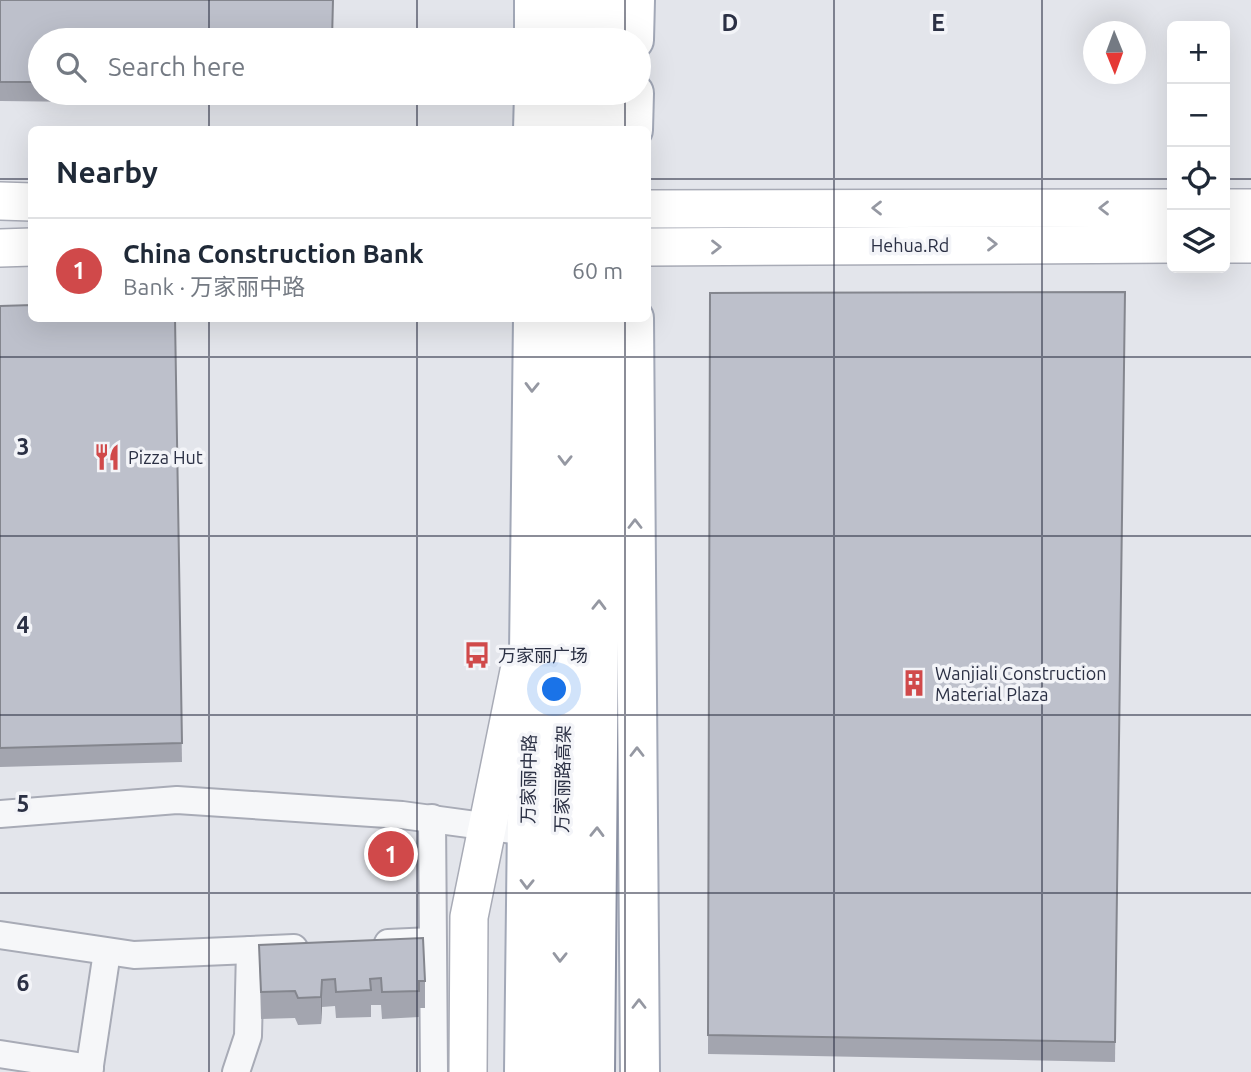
<!DOCTYPE html>
<html lang="en">
<head>
<meta charset="utf-8">
<style>
	body { margin:0; font-family:Ubuntu,"Noto Sans SC",sans-serif; background:#f6f6f7; color:#1f2937 }
	.controls { position:absolute; right:21px; top:21px; display:grid; overflow:hidden; border-radius:10px; box-shadow:0 7px 28px #0002 }
	.controls button { width:63px; height:63px; display:grid; place-items:center; padding:0; border:0; border-bottom:2px solid #e0e1e3; background:#fff; color:#1f2937; font:35px sans-serif }
	.compass { position:absolute; left:1083px; top:21px; width:63px; height:63px; border-radius:50%; background:#fff; box-shadow:0 7px 28px #0002; rotate:179deg }
	.you { position:absolute; left:555px; top:690px; width:24px; height:24px; margin:-18px; border:5px solid #fff; border-radius:50%; background:#1a73e8; box-shadow:0 0 0 10px #1a73e833 }
	.badge { display:grid; place-items:center; width:46px; height:46px; border-radius:50%; background:#d0494a; color:#fff; font-size:23px; font-weight:700 }
	.pin { position:absolute; translate:-50% -50%; border:4px solid #fff; box-shadow:0 2px 7px #0006 }
	.list { margin:0; padding:0; list-style:none }
	h2 { display:flex; justify-content:space-between; align-items:center; height:91px; margin:0; padding:0 28px; font-size:30px }
	h2 small { font-size:23px; font-weight:400; color:#747a83 }
	.list li { display:grid; grid-template-columns:46px 1fr auto; gap:21px; align-items:center; box-sizing:border-box; height:105px; padding:0 28px; border-top:2px solid #e0e1e3 }
	.list b { display:block; font-size:26px; white-space:nowrap }
	.list p { margin:0; font-size:23px; white-space:nowrap; color:#747a83 }
	.list em { font-size:23px; font-style:normal; color:#747a83 }
	.icon { flex:none; width:38px; height:38px; fill:none; stroke:currentColor; stroke-width:2; stroke-linecap:round; stroke-linejoin:round }
	.map { position:relative; flex:none; width:1251px; height:1072px; overflow:hidden }
	.search { position:absolute; background:#fff; box-shadow:0 7px 28px #0002; left:28px; top:28px; width:623px; height:77px; display:flex; align-items:center; gap:18px; box-sizing:border-box; padding:0 24px; border-radius:38px; color:#747a83; font-size:26px }
	.panel { position:absolute; background:#fff; box-shadow:0 7px 28px #0002; left:28px; top:126px; width:623px; height:196px; border-radius:10px }
	.map>svg:first-child { display:block }
	.lines { fill:none; stroke-linecap:round; stroke-linejoin:round }
	.street-casing { stroke:#a8abb6; stroke-width:30 }
	.secondary-casing { stroke:#a8abb6; stroke-width:40 }
	.primary-casing { stroke:#a2a8b7; stroke-width:42 }
	.highway-casing { stroke:#8a90a2; stroke-width:42 }
	.street { stroke:#f6f7f9; stroke-width:26 }
	.secondary { stroke:#fff; stroke-width:37 }
	.primary { stroke:#fff; stroke-width:38 }
	.highway { stroke:#fff; stroke-width:38 }
	.wall { fill:#a3a5af }
	.shaded-wall { fill:#84868e }
	.building { fill:#bdc0cb; stroke:#84868e; stroke-width:2 }
	.oneway { stroke:#9598a2 }
	.grid { fill:none; stroke:#2b3044; stroke-width:2; stroke-opacity:0.55 }
	.labels { text-anchor:middle; dominant-baseline:central; stroke-width:7; stroke-linejoin:round; paint-order:stroke }
	.street-label { font-size:18px; fill:#2b3044; stroke:#f3f4f8 }
	.poi-label { font-size:18px; fill:#2b3044; stroke:#f3f4f8; text-anchor:start }
	.grid-label { font-size:23px; text-anchor:middle; font-weight:bold; fill:#2b3044; stroke:#f3f4f8; stroke-width:7; stroke-linejoin:round; paint-order:stroke }
</style>
</head>
<body>
<div class="map">
<svg width="1251" height="1072" viewBox="0 0 1251 1072">
	<rect width="100%" height="100%" fill="#e3e5eb"/>
	<g class="lines">
		<defs>
			<g id="street">
				<path d="M0 814 177 800 402 815 528 832"/>
				<path d="M432 818 434 1072"/>
				<path d="M0 935 134 955 294 948"/>
				<path d="M388 943 432 941"/>
				<path d="M0 1054 90 1068"/>
				<path d="M89 1072 107 952"/>
				<path d="M236 1072 248 1036 250 950"/>
			</g>
			<g id="secondary">
				<path d="M0 201 32 202"/>
				<path d="M1225 208H1251"/>
				<path d="M648 209 1172 208"/>
				<path d="M1225 244H1251"/>
				<path d="M648 247 1172 244"/>
				<path d="M0 248 32 247"/>
				<path d="M468 1072 469 917 519 671"/>
			</g>
			<g id="primary">
				<path d="M534 40V0"/>
				<path d="M634 40 635 0"/>
				<path d="M533 130 534 93"/>
				<path d="M633 130 634 93"/>
				<path d="M634 318 640 1072"/>
				<path d="M524 1072 533 318"/>
			</g>
			<g id="highway">
				<path d="M568 40V0"/>
				<path d="M604 40V0"/>
				<path d="M568 130V93"/>
				<path d="M603 130V93"/>
				<path d="M559 1072 566 318"/>
				<path d="M595 1072 602 318"/>
			</g>
		</defs>
		<use href="#street" class="street-casing"/>
		<use href="#secondary" class="secondary-casing"/>
		<use href="#primary" class="primary-casing"/>
		<use href="#highway" class="highway-casing"/>
		<use href="#street" class="street"/>
		<use href="#secondary" class="secondary"/>
		<use href="#primary" class="primary"/>
		<use href="#highway" class="highway"/>
	</g>
	<g class="wall">
		<path d="M0 0 40 40V93H332V105L0 101Z"/>
		<path d="M1125 292 1115 1062 708 1054 710 293Z"/>
		<path d="M0 306 175 318 182 762 0 767Z"/>
		<path d="M259 945 425 981V1008H419V1017L382 1019 381 1005H371V1017L336 1018 335 1006 322 1007 321 1024 298 1025 295 1018 261 1019Z"/>
	</g>
	<path class="shaded-wall" d="M322 980V1007L321 1024V997Z"/>
	<g class="building">
		<path d="M0 0H333L332 40H40V82H0Z"/>
		<path d="M1125 292 1115 1042 708 1035 710 293Z"/>
		<path d="M32 305V318H175L182 743 0 748V306Z"/>
		<path d="M423 938 425 981H419V991L382 992 381 978 370 979 371 990 336 992 335 979 322 980 321 997 298 998 295 991 261 992 259 945Z"/>
	</g>
	<defs><path id="oneway-chevron" d="M-2-3.5L2.5 0L-2 3.5" fill="none" stroke-width="1.6" stroke-linecap="round" stroke-linejoin="round" transform="scale(1.75)"/></defs>
	<g class="oneway">
		<use href="#oneway-chevron" transform="translate(877 208) rotate(180)"/>
		<use href="#oneway-chevron" transform="translate(1104 208) rotate(-180)"/>
		<use href="#oneway-chevron" transform="translate(992 244)"/>
		<use href="#oneway-chevron" transform="translate(716 247)"/>
		<use href="#oneway-chevron" transform="translate(532 387) rotate(91)"/>
		<use href="#oneway-chevron" transform="translate(565 460) rotate(91)"/>
		<use href="#oneway-chevron" transform="translate(635 524) rotate(-90)"/>
		<use href="#oneway-chevron" transform="translate(599 605) rotate(-89)"/>
		<use href="#oneway-chevron" transform="translate(637 752) rotate(-90)"/>
		<use href="#oneway-chevron" transform="translate(597 832) rotate(-89)"/>
		<use href="#oneway-chevron" transform="translate(527 884) rotate(91)"/>
		<use href="#oneway-chevron" transform="translate(560 957) rotate(91)"/>
		<use href="#oneway-chevron" transform="translate(639 1004) rotate(-90)"/>
	</g>
	<path class="grid" d="M209 0V40M417 0V40M625 0V40M834 0V1072M1042 0V1072M209 93V130M417 93V130M625 93V130M0 179H32M648 179H1172M1225 179H1251M209 318V1072M417 318V1072M625 318V1072M0 357H1251M0 536H1251M0 715H1251M0 893H1251"/>
	<defs>
		<symbol id="restaurant-bare" viewBox="-9 -9 18 18"><path d="M-5-6h1v4h1v-4h1v4h1v-4h1v5L-1.5 .5V6h-2V.5L-5-1ZM5-6V6H3V1.5H1.5Q1.5-4 5-6Z" fill="#d0494a" stroke="#f3f4f8" stroke-width="2.5" paint-order="stroke"/></symbol>
		<symbol id="bus-bare" viewBox="-9 -9 18 18"><path d="M-5-6H5V4H4V6H2V4H-2V6H-4V4H-5ZM-3.5-4V0h7V-4ZM-3.5 1.2v1.5H-2V1.2ZM2 1.2v1.5H3.5V1.2Z" fill="#d0494a" stroke="#f3f4f8" stroke-width="2.5" paint-order="stroke"/></symbol>
		<symbol id="building-bare" viewBox="-9 -9 18 18"><path d="M-4-6H4V6H1V3H-1V6H-4ZM-2.5-4.3h1.7v1.8h-1.7ZM.8-4.3h1.7v1.8H.8ZM-2.5-1h1.7V.8h-1.7ZM.8-1h1.7V.8H.8Z" fill="#d0494a" stroke="#f3f4f8" stroke-width="2.5" paint-order="stroke"/></symbol>
	</defs>
	<g fill-rule="evenodd">
		<use href="#restaurant-bare" x="88" y="438" width="38" height="38"/>
		<use href="#bus-bare" x="458" y="636" width="38" height="38"/>
		<use href="#building-bare" x="895" y="664" width="38" height="38"/>
	</g>
	<g class="labels">
		<g class="street-label">
			<text x="910" y="245">Hehua.Rd</text>
			<text transform="translate(528 779) rotate(-89)">万家丽中路</text>
			<text transform="translate(562 779) rotate(-89)">万家丽路高架</text>
		</g>
		<g class="poi-label">
			<text x="128" y="457">Pizza Hut</text>
			<text x="498" y="655">万家丽广场</text>
			<text x="935" y="673">Wanjiali Construction<tspan x="935" dy="21">Material Plaza</tspan></text>
		</g>
	</g>
	<g class="grid-label">
		<text x="730" y="31">D</text>
		<text x="938" y="31">E</text>
		<text x="23" y="455">3</text>
		<text x="23" y="633">4</text>
		<text x="23" y="812">5</text>
		<text x="23" y="991">6</text>
	</g>
</svg>
<div class="controls">
<button>+</button>
<button>−</button>
<button><svg class="icon" aria-label="locate" viewBox="0 0 24 24"><circle cx="12" cy="12" r="6"/><path d="M12 2v4M12 18v4M2 12h4M18 12h4"/></svg></button>
<button><svg class="icon" aria-label="layers" viewBox="0 0 24 24"><path d="M12 4l9 5-9 5-9-5zM3 14l9 5 9-5"/></svg></button>
</div>
<svg class="compass" viewBox="-18 -18 36 36"><path d="M0-13l5 13h-10z" fill="#e53935"/><path d="M0 13l5-13h-10z" fill="#747a83"/></svg>
<div class="you"></div>
<div class="pin badge" style="left:391px;top:854px">1</div>
<div class="search"><svg class="icon" aria-label="search" viewBox="0 0 24 24"><circle cx="10" cy="10" r="6"/><path d="M15 15l6 6"/></svg>Search here</div>
<section class="panel">
<h2>Nearby<small></small></h2>
<ul class="list">
<li><span class="badge">1</span><div><b>China Construction Bank</b><p>Bank · 万家丽中路</p></div><em>60 m</em></li>
</ul>
</section>
</div>
</body>
</html>
